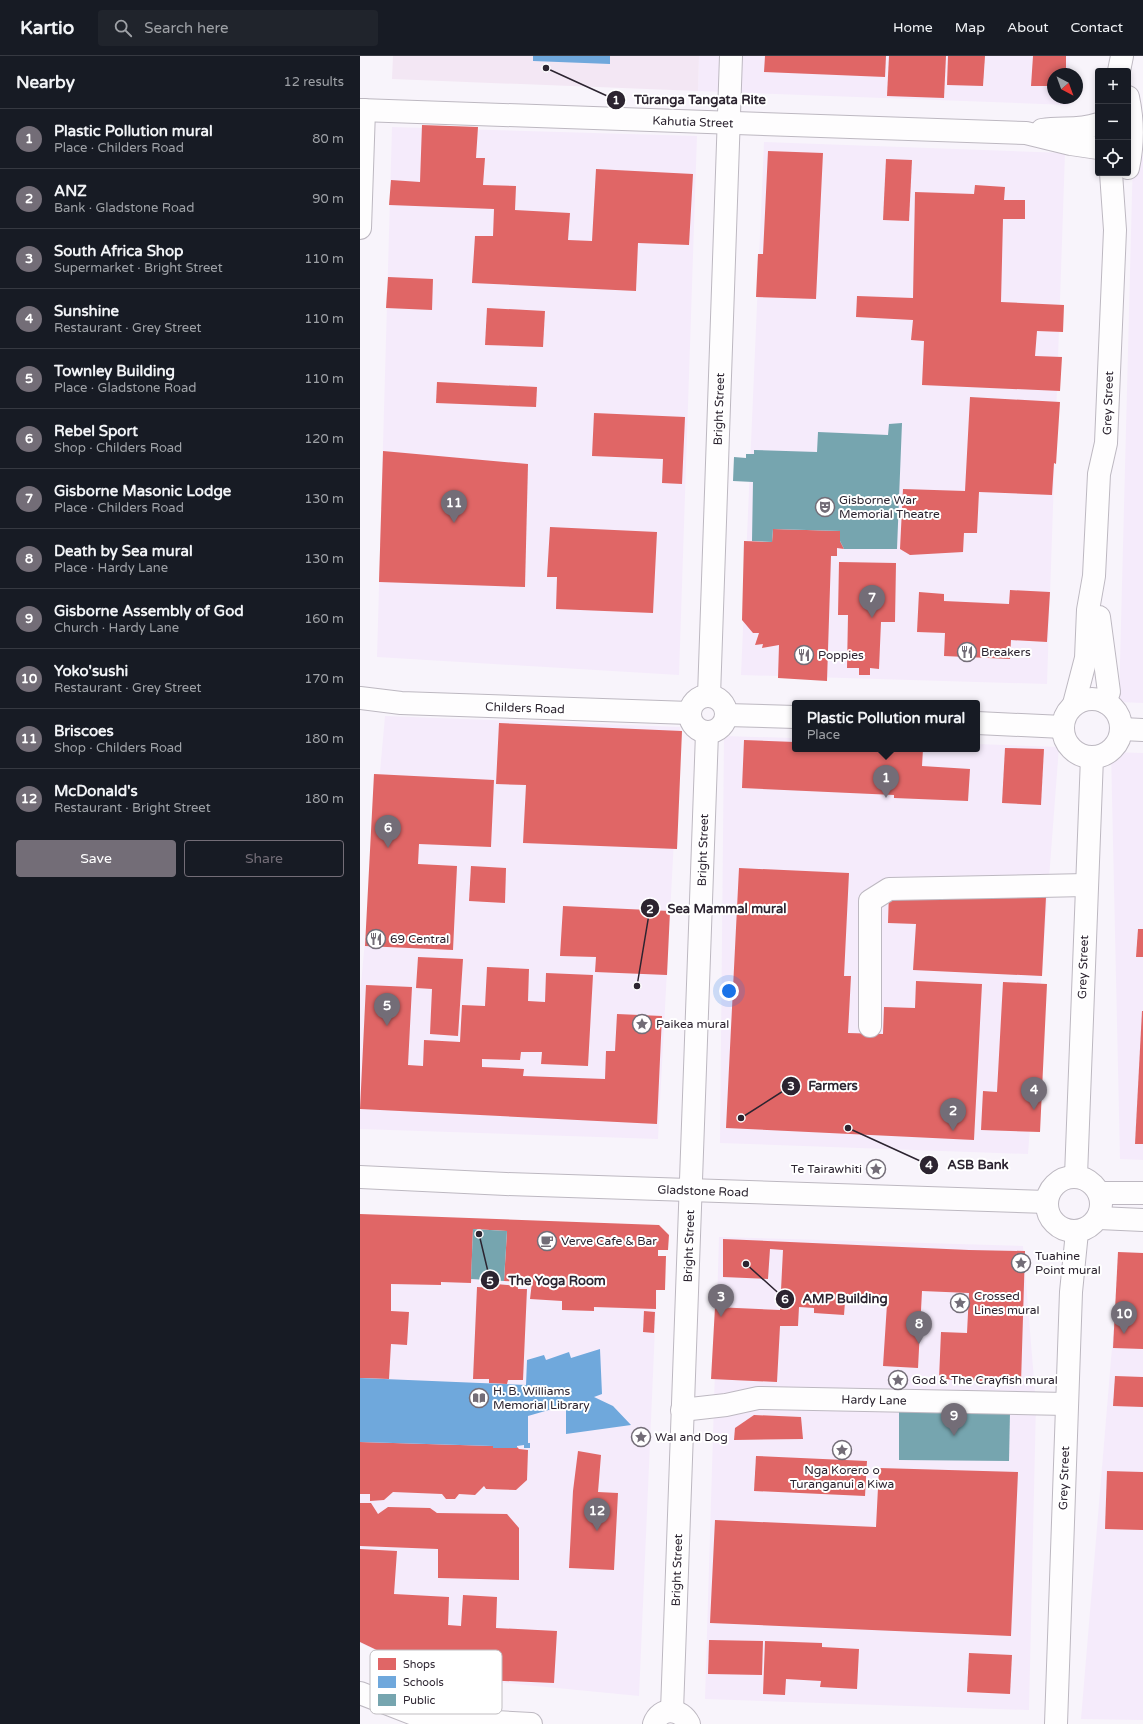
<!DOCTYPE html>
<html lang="en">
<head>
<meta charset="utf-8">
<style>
	body { margin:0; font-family:"Varela Round",sans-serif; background:#20242c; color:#f1f3f6 }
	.controls { position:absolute; right:12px; top:12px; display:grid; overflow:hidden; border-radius:4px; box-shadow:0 2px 6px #0003 }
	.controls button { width:36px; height:36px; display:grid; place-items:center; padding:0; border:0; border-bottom:1px solid #363941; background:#171b24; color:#f1f3f6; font:20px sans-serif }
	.compass { position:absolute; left:687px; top:12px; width:36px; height:36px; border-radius:50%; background:#171b24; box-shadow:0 2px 6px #0003; rotate:139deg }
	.you { position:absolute; left:369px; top:935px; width:14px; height:14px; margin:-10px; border:3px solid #fff; border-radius:50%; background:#1a73e8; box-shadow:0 0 0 6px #1a73e833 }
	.badge { display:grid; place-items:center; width:26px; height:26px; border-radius:50%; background:#736d77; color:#fff; font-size:13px; font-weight:700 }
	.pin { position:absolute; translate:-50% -33px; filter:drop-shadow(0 1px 2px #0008) }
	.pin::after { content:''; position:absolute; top:21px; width:14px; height:12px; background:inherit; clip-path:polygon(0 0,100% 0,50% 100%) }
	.popup { position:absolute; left:432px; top:644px; width:188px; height:52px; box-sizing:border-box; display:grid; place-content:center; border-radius:4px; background:#171b24; filter:drop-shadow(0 1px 3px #0005); font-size:13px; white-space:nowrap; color:#9ea1a6 }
	.popup b { font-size:15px; color:#f1f3f6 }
	.popup::after { content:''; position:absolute; left:50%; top:100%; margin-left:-8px; border:8px solid transparent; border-top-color:#171b24 }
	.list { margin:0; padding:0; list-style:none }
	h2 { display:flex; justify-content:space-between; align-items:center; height:52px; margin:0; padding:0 16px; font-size:17px }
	h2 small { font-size:13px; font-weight:400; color:#9ea1a6 }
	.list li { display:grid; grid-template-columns:26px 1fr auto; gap:12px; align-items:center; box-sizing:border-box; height:60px; padding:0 16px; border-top:1px solid #363941 }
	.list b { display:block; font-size:15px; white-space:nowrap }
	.list p { margin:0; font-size:13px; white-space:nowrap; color:#9ea1a6 }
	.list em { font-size:13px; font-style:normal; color:#9ea1a6 }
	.actions { display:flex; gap:8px; padding:12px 16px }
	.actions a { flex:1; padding:9px 0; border:1px solid #736d77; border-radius:4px; text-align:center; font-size:14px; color:#736d77 }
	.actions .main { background:#736d77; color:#fff }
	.icon { flex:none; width:22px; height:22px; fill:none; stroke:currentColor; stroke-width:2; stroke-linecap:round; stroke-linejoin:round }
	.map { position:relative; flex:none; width:783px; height:1668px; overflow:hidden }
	header { display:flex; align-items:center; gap:24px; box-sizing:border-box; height:56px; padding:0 20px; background:#171b24; border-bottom:1px solid #363941 }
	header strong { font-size:19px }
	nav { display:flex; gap:22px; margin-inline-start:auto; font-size:14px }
	.search { width:280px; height:36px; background:#20242c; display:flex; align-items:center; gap:10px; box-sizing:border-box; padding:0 14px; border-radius:4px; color:#9ea1a6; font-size:15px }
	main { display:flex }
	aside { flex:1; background:#171b24 }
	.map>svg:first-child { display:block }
	.built { fill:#f5ebfb }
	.education { fill:#f3e7f4 }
	.shops { fill:#e06666 }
	.schools { fill:#6fa8dc }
	.public { fill:#76a5af }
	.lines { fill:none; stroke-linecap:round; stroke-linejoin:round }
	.minor-casing { stroke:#bdb8c1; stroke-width:24 }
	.minor { stroke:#fefdfe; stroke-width:22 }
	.labels { text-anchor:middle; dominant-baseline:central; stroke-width:4; stroke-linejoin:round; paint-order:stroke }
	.street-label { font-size:12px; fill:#2c2430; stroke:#fff }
	.poi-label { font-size:12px; fill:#2c2430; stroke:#fff; text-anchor:start }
	.key { fill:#fff; stroke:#c0bdc1; stroke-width:1 }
	.key-label { font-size:11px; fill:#2c2430 }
	.leader { fill:none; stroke:#2c2430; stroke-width:1.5 }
	.callout-dot { fill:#2c2430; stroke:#fff; stroke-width:1.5 }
	.mark-label { font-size:12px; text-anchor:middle; font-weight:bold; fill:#fff }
	.callout-label { font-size:13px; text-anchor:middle; font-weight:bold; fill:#2c2430; stroke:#fff; stroke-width:4; stroke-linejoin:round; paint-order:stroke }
</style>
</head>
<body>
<header>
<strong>Kartio</strong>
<div class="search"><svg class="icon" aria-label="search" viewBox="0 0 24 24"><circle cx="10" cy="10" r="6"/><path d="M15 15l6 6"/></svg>Search here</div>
<nav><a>Home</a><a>Map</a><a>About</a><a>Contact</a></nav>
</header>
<main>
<aside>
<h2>Nearby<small>12 results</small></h2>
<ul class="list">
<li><span class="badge">1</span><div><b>Plastic Pollution mural</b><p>Place · Childers Road</p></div><em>80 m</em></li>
<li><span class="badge">2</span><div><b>ANZ</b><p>Bank · Gladstone Road</p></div><em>90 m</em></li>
<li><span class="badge">3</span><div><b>South Africa Shop</b><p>Supermarket · Bright Street</p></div><em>110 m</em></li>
<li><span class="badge">4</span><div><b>Sunshine</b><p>Restaurant · Grey Street</p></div><em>110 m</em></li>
<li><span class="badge">5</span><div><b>Townley Building</b><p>Place · Gladstone Road</p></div><em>110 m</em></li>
<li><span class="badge">6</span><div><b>Rebel Sport</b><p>Shop · Childers Road</p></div><em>120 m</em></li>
<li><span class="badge">7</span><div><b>Gisborne Masonic Lodge</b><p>Place · Childers Road</p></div><em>130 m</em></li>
<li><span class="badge">8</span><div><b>Death by Sea mural</b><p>Place · Hardy Lane</p></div><em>130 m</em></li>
<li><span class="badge">9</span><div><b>Gisborne Assembly of God</b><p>Church · Hardy Lane</p></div><em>160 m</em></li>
<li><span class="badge">10</span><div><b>Yoko'sushi</b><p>Restaurant · Grey Street</p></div><em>170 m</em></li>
<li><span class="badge">11</span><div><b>Briscoes</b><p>Shop · Childers Road</p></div><em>180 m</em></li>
<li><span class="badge">12</span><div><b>McDonald's</b><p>Restaurant · Bright Street</p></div><em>180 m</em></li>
</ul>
<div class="actions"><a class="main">Save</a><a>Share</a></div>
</aside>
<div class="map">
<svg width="783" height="1668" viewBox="0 0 783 1668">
	<rect width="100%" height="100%" fill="#f8f4fb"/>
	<g class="built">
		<path d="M339 0H710L709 18H693V42H708V49L338 35Z"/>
		<path d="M32 71 337 80 319 619 17 601Z"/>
		<path d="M404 86 705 97 687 628 381 619Z"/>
		<path d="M773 99H783V647L759 646Z"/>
		<path d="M25 660 320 671 298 1083 0 1073V940Z"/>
		<path d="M364 680 435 682V693H617V688L699 691 668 1098 360 1087Z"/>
		<path d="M751 696 783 697V1104L760 1103Z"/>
		<path d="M0 1170 299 1180 279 1640 74 1620 0 1587Z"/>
		<path d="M359 1181 663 1190 676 1348 669 1654 345 1643Z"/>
		<path d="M760 1196 783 1197V1664L721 1663Z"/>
	</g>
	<path class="education" d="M33 0H339L338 35 32 23Z"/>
	<g class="shops">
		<path d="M405 0H526L525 21 404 16Z"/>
		<path d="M529 0H586L584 42 527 40Z"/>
		<path d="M588 0H625L623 30 587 29Z"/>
		<path d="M673 0H706V18H693V30H671Z"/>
		<path d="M62 69 118 71 116 102H125L123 129 156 130 155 154 210 157 208 184 232 185 236 113 333 118 329 189 278 187 276 235 112 227 115 180H133L134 153 29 149 31 124 60 126Z"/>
		<path d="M408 95 463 97 456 243 396 241 398 198H403Z"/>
		<path d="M526 103 552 104 549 165 523 164Z"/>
		<path d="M615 129 645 131 644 144H665V163H643L641 246 704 249 703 276 677 275 675 300 702 301 700 335 562 329 564 285 551 284 553 264 496 261 497 240 553 242 555 136 614 138Z"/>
		<path d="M28 221 73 223 72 254 26 252Z"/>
		<path d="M127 252 185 255 183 291 125 289Z"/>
		<path d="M77 326 177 331 176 351 76 347Z"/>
		<path d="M610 341 700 346 696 408 694 407 692 439 619 436 617 477H604L603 496 550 499 540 493 543 433 605 435Z"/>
		<path d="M234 357 325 361 322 428 302 427 303 403 232 400Z"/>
		<path d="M23 395 168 408 165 531 19 526Z"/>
		<path d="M190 471 297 476 293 557 196 553 197 521H187Z"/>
		<path d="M413 473 480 475V485L484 493 477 492V500H471L467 625 418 622 419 589 402 592 403 588 395 589 399 577H393L382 564 384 485 412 486Z"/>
		<path d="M479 506 536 507 535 566H521L519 613 510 612V619H499V612H487L488 559H478Z"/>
		<path d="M650 534 690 536 687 586 651 584 650 603 584 600 585 577 557 576 559 536 584 538V545L649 548Z"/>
		<path d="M139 667 322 675 317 793 163 787 166 729 136 728Z"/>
		<path d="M384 684 435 686V693H563L562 710 610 713 608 745 534 742V739L382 732Z"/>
		<path d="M645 692 684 693 681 749 642 747Z"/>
		<path d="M14 718 134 724 131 791 59 788 58 808 97 810 93 894 5 890Z"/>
		<path d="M111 810 146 812 145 847 109 845Z"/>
		<path d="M379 812 489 817 484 920H491L488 977 523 978 524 951 555 952 556 925 622 928 614 1084 366 1072Z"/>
		<path d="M529 835 686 841 682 920 553 914 556 868 528 867Z"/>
		<path d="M203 850 310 855 307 919 235 916 236 901 200 900Z"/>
		<path d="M778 873H783V901H776Z"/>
		<path d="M58 901 103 903 98 980 70 978 72 933 56 932Z"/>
		<path d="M127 911 169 913 168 945 185 946 186 917 233 919 228 1010 181 1008 182 996H161L160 1004 122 1003V1011L164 1013 163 1020 245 1023 246 995H255L257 958 302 960 297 1068 0 1053 6 929 52 931 48 1009 63 1010 64 984 100 986 102 949 125 950Z"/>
		<path d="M643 926 687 928 680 1076 621 1074 623 1035 637 1036Z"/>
		<path d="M782 955H783V1088H775Z"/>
		<path d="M0 1158 299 1169 309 1179 308 1194H298V1200H306L305 1234H296V1253L234 1251V1255L202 1254V1245L170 1243 172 1226 144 1225 147 1175 113 1173 111 1227 81 1226V1229L31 1228V1255L49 1256 47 1289 31 1288 29 1323 0 1322Z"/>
		<path d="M363 1183 609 1194 665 1195 661 1327 579 1323 581 1276 607 1277 609 1237 562 1235 558 1312 523 1310 527 1248 485 1246 484 1259 454 1257V1252L439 1251 438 1270H420L417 1326 351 1323 355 1251 420 1254 423 1194 410 1193 408 1223 363 1221Z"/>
		<path d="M758 1196 783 1197V1293L753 1292Z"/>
		<path d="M136 1228 158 1230V1233H167L163 1324H148L147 1328 129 1327V1323H113L117 1231 136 1232Z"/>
		<path d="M284 1255 295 1256 294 1277 283 1276Z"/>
		<path d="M755 1320 783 1321V1351L753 1350Z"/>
		<path d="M394 1359 441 1361 443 1383 374 1384 375 1372Z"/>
		<path d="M0 1386 133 1390V1392L157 1391 159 1393 168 1394 167 1424 156 1434 126 1433 124 1430 115 1439 99 1438 95 1443H86L82 1438 33 1436 24 1444 10 1445V1438H0Z"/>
		<path d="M218 1395 241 1399 238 1436 258 1437 254 1514 209 1512 213 1435Z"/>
		<path d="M396 1400 507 1405 505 1440 394 1435Z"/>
		<path d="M519 1412 658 1416 651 1580 350 1567 355 1464 516 1471Z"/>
		<path d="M747 1415 783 1416V1474L745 1473Z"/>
		<path d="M0 1447H11L18 1458 28 1451 70 1452 77 1457 147 1458 159 1472V1524L78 1522V1493L0 1490Z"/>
		<path d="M0 1493 37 1495 34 1538 89 1541 88 1569 101 1570 103 1539 137 1541 136 1572 197 1575 194 1627 75 1622 0 1586Z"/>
		<path d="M349 1584 403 1585 402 1619 348 1618Z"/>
		<path d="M405 1585 462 1587V1591L499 1593 497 1633 460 1631 461 1625 426 1623 425 1639 403 1638Z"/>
		<path d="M609 1597 652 1599 650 1638 607 1636Z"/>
	</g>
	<g class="schools">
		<path d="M173 0H250V8L173 5Z"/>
		<path d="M240 1293 242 1338 234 1341 253 1350 271 1369 206 1378V1349L168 1360V1387H170V1392H164V1389L157 1390V1392H133V1390L0 1386V1322L166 1329 167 1304 184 1299 186 1304 209 1296 211 1302Z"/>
	</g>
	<g class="public">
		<path d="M542 367 537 493H484L480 485V475L413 473 412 486 392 485 393 426 373 425 374 401 386 402V398H394V394L457 396 458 376 528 379 529 368Z"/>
		<path d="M113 1173 147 1175 144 1225 111 1223Z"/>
		<path d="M539 1355 650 1356 649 1405 539 1404Z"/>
	</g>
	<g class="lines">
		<defs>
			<g id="minor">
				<path d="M759 15 762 0"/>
				<path d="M768 41C773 64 773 89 768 112"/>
				<path d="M0 54 666 77 711 88 738 92"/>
				<path d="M682 74C702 71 719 75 738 68"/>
				<path d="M0 172 4 54"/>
				<path d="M739 561 749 636 745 646"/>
				<circle cx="348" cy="658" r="18"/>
				<path d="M349 640 371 0"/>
				<path d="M0 642 41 647 330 657"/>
				<circle cx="732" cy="672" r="29"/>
				<path d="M714 648 726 602 728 554 734 520 739 418 746 387 755 174 751 117"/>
				<path d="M366 659 435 661"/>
				<path d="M617 667 703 671"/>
				<path d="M762 673 783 674"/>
				<path d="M510 970V845L529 833 726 829"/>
				<path d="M716 1120 732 701"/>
				<circle cx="714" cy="1148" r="27"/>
				<path d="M0 1121 146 1128 687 1146"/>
				<path d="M740 1137H783"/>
				<path d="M739 1162 783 1164"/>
				<path d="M322 1354 366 1349 398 1342 707 1348"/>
				<path d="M0 1637 64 1662 171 1668"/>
				<path d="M312 1655 347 677"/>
				<path d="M294 1668C300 1650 321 1652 329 1668"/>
				<path d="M696 1668 711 1236 717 1176"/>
			</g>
		</defs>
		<use href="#minor" class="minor-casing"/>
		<use href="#minor" class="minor"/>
	</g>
	<defs>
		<symbol id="theatre-ring" viewBox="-11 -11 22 22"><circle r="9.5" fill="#fff" stroke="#736d77" stroke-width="1.5"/><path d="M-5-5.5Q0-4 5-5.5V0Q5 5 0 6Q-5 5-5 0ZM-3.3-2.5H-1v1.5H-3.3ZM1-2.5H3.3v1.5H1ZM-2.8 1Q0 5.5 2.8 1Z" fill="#736d77"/></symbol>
		<symbol id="restaurant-ring" viewBox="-11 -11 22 22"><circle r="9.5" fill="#fff" stroke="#736d77" stroke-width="1.5"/><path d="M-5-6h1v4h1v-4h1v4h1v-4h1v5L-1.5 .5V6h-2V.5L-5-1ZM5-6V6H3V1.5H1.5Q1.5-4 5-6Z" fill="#736d77"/></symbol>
		<symbol id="sight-ring" viewBox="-11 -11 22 22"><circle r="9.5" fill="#fff" stroke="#736d77" stroke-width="1.5"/><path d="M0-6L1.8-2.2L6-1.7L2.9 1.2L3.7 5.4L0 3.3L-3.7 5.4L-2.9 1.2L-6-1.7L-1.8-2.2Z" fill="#736d77"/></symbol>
		<symbol id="cafe-ring" viewBox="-11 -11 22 22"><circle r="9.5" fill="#fff" stroke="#736d77" stroke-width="1.5"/><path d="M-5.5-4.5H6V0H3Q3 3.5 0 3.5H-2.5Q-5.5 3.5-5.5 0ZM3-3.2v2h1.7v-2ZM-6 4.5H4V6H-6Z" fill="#736d77"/></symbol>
		<symbol id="library-ring" viewBox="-11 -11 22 22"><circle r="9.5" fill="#fff" stroke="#736d77" stroke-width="1.5"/><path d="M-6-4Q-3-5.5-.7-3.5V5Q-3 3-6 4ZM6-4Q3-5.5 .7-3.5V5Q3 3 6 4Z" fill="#736d77"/></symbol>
	</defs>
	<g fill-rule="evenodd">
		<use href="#theatre-ring" x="454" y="440" width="22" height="22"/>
		<use href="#restaurant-ring" x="596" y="585" width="22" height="22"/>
		<use href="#restaurant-ring" x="433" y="588" width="22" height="22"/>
		<use href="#restaurant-ring" x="5" y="872" width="22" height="22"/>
		<use href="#sight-ring" x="271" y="957" width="22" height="22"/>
		<use href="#sight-ring" x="505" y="1102" width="22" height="22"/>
		<use href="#cafe-ring" x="176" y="1174" width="22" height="22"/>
		<use href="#sight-ring" x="650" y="1196" width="22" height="22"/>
		<use href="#sight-ring" x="589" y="1236" width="22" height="22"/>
		<use href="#sight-ring" x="527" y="1313" width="22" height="22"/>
		<use href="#library-ring" x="108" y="1331" width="22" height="22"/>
		<use href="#sight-ring" x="270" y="1370" width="22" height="22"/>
		<use href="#sight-ring" x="471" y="1383" width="22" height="22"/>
	</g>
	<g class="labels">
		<g class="street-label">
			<text transform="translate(333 66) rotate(2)">Kahutia Street</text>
			<text transform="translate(748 347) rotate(-88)">Grey Street</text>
			<text transform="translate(359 353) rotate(-88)">Bright Street</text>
			<text transform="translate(165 652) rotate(2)">Childers Road</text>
			<text transform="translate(343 794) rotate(-88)">Bright Street</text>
			<text transform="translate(723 911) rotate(-88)">Grey Street</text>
			<text transform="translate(343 1135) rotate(2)">Gladstone Road</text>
			<text transform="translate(329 1190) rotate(-88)">Bright Street</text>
			<text transform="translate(514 1344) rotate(1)">Hardy Lane</text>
			<text transform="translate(704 1422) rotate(-88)">Grey Street</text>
			<text transform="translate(317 1514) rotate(-88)">Bright Street</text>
		</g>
		<g class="poi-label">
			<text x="479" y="444">Gisborne War<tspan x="479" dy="14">Memorial Theatre</tspan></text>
			<text x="621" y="596">Breakers</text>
			<text x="458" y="599">Poppies</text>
			<text x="30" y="883">69 Central</text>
			<text x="296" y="968">Paikea mural</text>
			<text x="502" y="1113" text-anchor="end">Te Tairawhiti</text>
			<text x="201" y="1185">Verve Cafe &amp; Bar</text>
			<text x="675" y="1200">Tuahine<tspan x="675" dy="14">Point mural</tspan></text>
			<text x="614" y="1240">Crossed<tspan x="614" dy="14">Lines mural</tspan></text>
			<text x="552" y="1324">God &amp; The Crayfish mural</text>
			<text x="133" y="1335">H. B. Williams<tspan x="133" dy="14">Memorial Library</tspan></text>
			<text x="295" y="1381">Wal and Dog</text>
			<text x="482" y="1414" text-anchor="middle">Nga Korero o<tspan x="482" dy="14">Turanganui a Kiwa</tspan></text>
		</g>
	</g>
	<rect x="10" y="1594" width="132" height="64" rx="6" class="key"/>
	<rect x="18" y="1602" width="18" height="12" fill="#e06666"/>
	<rect x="18" y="1620" width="18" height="12" fill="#6fa8dc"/>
	<rect x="18" y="1638" width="18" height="12" fill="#76a5af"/>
	<g class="key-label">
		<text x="43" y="1612">Shops</text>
		<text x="43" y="1630">Schools</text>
		<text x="43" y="1648">Public</text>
	</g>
	<path class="leader" d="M186 12L256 44M277 930L290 852M381 1062L431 1030M488 1072L569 1109M119 1178L130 1224M386 1208L425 1243"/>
	<g class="callout-dot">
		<circle cx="186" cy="12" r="4"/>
		<circle cx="277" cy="930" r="4"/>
		<circle cx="381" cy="1062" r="4"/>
		<circle cx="488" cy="1072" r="4"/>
		<circle cx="119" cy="1178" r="4"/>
		<circle cx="386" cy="1208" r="4"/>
		<circle cx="256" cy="44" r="10"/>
		<circle cx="290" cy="852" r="10"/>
		<circle cx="431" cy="1030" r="10"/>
		<circle cx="569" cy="1109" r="10"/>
		<circle cx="130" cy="1224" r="10"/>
		<circle cx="425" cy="1243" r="10"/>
	</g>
	<g class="mark-label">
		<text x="256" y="48">1</text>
		<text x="290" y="857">2</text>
		<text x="431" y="1034">3</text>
		<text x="569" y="1113">4</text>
		<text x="130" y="1229">5</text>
		<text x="425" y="1247">6</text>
	</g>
	<g class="callout-label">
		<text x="340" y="48">Tūranga Tangata Rite</text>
		<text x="367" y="857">Sea Mammal mural</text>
		<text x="473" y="1034">Farmers</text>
		<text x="618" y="1113">ASB Bank</text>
		<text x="197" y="1229">The Yoga Room</text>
		<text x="485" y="1247">AMP Building</text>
	</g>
</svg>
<div class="controls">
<button>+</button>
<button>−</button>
<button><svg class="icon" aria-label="locate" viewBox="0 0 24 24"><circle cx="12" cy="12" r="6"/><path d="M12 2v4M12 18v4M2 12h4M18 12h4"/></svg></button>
</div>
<svg class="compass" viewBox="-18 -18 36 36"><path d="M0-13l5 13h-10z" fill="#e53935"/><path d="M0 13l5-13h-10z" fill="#9ea1a6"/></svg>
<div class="you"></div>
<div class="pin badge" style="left:526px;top:742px">1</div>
<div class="popup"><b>Plastic Pollution mural</b>Place</div>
<div class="pin badge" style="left:593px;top:1075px">2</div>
<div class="pin badge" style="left:361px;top:1261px">3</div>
<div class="pin badge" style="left:674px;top:1054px">4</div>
<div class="pin badge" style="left:27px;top:970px">5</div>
<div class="pin badge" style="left:28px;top:792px">6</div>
<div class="pin badge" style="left:512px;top:562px">7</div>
<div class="pin badge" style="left:559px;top:1288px">8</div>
<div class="pin badge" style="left:594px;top:1380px">9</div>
<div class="pin badge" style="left:764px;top:1278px">10</div>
<div class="pin badge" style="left:94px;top:467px">11</div>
<div class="pin badge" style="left:237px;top:1475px">12</div>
</div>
</main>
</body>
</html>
